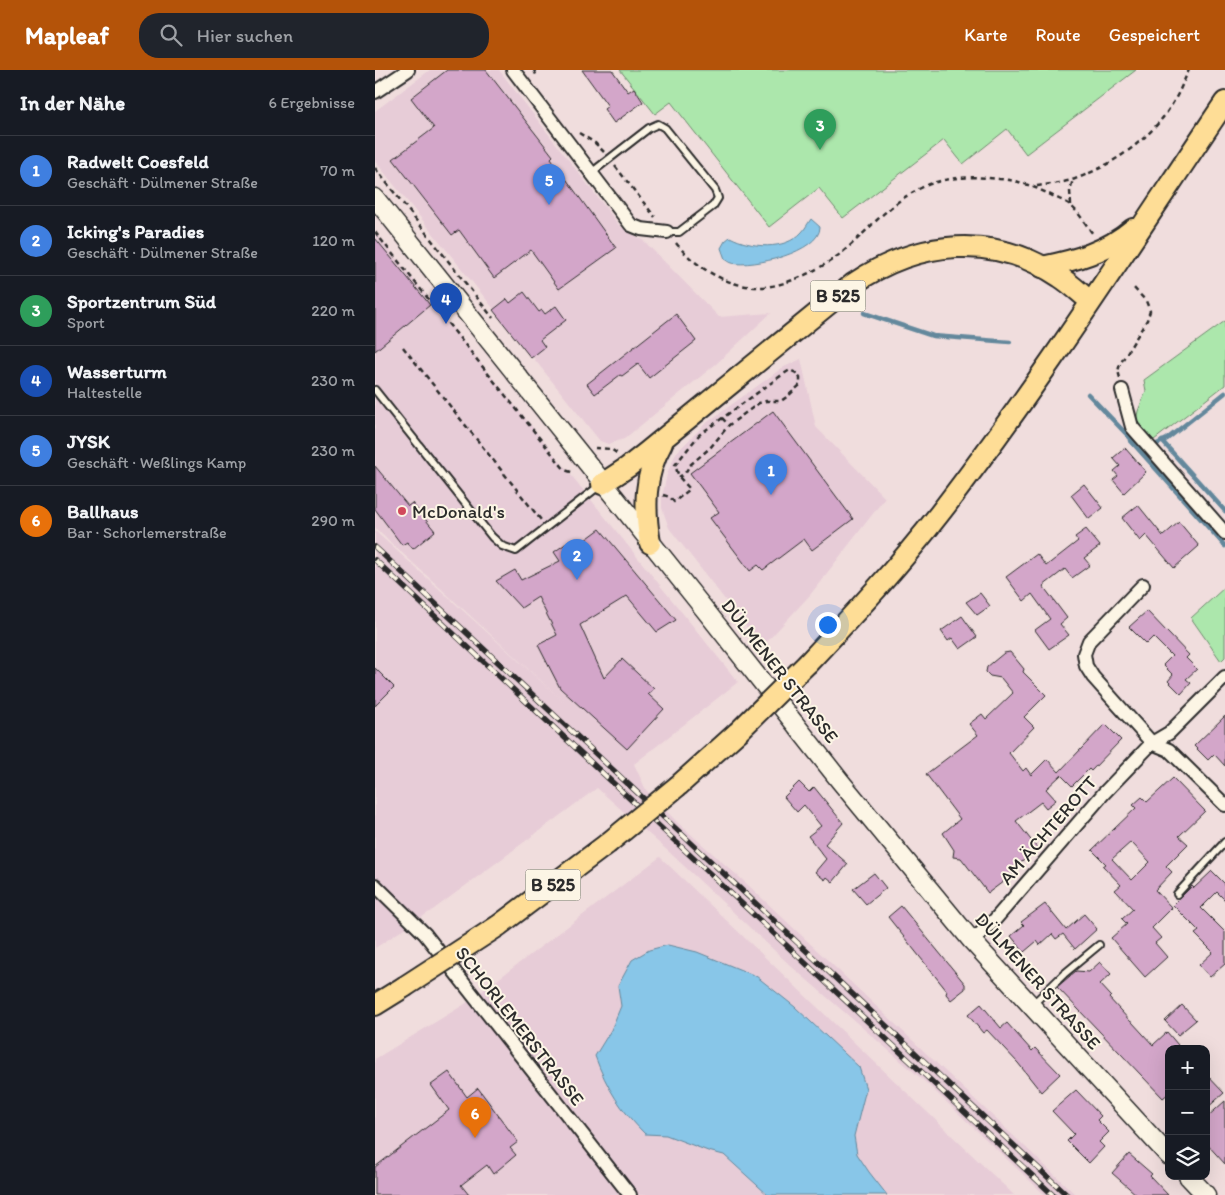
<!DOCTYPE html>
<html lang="de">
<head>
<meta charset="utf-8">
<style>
	body { margin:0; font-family:Itim,sans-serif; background:#20242c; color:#f1f3f6 }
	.controls { position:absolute; right:15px; bottom:15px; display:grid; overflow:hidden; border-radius:10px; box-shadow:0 5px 20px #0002 }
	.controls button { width:45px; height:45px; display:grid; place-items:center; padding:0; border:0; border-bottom:1px solid #363941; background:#171b24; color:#f1f3f6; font:25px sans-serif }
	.you { position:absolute; left:452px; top:554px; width:18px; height:18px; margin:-12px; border:4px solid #fff; border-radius:50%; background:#1a73e8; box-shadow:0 0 0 8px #1a73e833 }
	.badge { display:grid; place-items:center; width:32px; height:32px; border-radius:50%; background:#b45309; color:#fff; font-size:16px; font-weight:700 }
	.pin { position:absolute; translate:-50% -41px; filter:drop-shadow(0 1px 2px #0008) }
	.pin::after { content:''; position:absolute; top:26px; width:18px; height:15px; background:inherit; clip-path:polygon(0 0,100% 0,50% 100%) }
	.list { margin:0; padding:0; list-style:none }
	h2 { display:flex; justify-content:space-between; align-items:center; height:65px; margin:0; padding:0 20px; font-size:21px }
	h2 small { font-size:16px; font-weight:400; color:#9ea1a6 }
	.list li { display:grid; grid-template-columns:32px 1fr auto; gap:15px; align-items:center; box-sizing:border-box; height:70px; padding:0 20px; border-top:1px solid #363941 }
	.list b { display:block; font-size:19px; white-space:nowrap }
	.list p { margin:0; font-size:16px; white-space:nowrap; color:#9ea1a6 }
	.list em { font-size:16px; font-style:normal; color:#9ea1a6 }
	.icon { flex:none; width:28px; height:28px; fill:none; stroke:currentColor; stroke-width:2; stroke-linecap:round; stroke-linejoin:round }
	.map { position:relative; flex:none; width:850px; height:1125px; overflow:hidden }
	header { display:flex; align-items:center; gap:30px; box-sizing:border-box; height:70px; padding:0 25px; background:#b45309; color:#fff }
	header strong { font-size:24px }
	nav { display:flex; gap:28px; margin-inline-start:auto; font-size:18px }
	.search { width:350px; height:45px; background:#20242c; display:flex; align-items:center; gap:12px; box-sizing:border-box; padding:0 18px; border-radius:20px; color:#9ea1a6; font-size:19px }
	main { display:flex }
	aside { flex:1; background:#171b24 }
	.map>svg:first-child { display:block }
	.built { fill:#e7ccd7 }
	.green { fill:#ace7ac; stroke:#6c896c }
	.water { fill:#88c6e8; stroke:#63889c }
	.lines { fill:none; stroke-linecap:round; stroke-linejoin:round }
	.stream { stroke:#63889c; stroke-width:4.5 }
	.building { fill:#d3a6c9; stroke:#2b2b2b; fill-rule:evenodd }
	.lane-casing { stroke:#2b2b2b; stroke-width:10 }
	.street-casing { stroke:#2b2b2b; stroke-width:16 }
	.secondary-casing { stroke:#2b2b2b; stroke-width:21 }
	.primary-casing { stroke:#2b2b2b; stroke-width:24 }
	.path { stroke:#2b2b2b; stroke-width:2.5; stroke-dasharray:5 4; stroke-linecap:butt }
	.lane { stroke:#fcf5e5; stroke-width:6 }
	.street { stroke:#fcf5e5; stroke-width:12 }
	.secondary { stroke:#fcf5e5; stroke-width:18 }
	.primary { stroke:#fedd96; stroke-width:20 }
	.rail-casing { stroke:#2b2b2b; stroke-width:5.5 }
	.rail { stroke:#fcf5e5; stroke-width:4; stroke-dasharray:11; stroke-linecap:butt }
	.primary-bridge-casing { stroke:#2b2b2b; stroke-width:24; stroke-linecap:butt }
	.primary-bridge { stroke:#fedd96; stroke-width:20 }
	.poi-dot { fill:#d1495b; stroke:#fcf5e5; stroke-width:2 }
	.labels { text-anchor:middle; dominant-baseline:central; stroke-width:4; stroke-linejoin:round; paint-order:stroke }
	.shield { fill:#fcf5e5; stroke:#6a6863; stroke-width:1 }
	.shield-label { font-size:18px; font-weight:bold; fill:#2b2b2b }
	.poi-label { font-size:19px; fill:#2b2b2b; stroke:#fcf5e5; text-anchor:start }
	.street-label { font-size:19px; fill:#2b2b2b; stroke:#fcf5e5 }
</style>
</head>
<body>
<header>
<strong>Mapleaf</strong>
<div class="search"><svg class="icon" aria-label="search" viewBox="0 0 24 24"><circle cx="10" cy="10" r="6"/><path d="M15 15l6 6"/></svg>Hier suchen</div>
<nav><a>Karte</a><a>Route</a><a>Gespeichert</a></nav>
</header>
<main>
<aside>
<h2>In der Nähe<small>6 Ergebnisse</small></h2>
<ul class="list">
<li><span class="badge" style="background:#3f7fe0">1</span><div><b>Radwelt Coesfeld</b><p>Geschäft · Dülmener Straße</p></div><em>70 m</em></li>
<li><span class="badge" style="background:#3f7fe0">2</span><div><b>Icking's Paradies</b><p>Geschäft · Dülmener Straße</p></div><em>120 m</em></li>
<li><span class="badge" style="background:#2e9e5b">3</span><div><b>Sportzentrum Süd</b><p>Sport</p></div><em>220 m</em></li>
<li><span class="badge" style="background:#1a4fb4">4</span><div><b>Wasserturm</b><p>Haltestelle</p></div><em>230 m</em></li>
<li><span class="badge" style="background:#3f7fe0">5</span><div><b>JYSK</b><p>Geschäft · Weßlings Kamp</p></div><em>230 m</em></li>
<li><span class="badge" style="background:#e8710a">6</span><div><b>Ballhaus</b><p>Bar · Schorlemerstraße</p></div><em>290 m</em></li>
</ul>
</aside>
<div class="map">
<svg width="850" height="1125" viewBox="0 0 850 1125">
	<rect width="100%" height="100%" fill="#f0dddd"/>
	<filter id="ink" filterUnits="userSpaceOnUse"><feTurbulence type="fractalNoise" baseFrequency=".02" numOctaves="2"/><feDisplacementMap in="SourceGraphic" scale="10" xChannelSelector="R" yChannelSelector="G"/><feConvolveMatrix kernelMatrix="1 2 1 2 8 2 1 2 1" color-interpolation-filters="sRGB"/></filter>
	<g filter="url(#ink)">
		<g class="built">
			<path d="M55 0H124L244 155 270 172 344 247 396 243 341 294 249 369 233 374 225 371 0 91V41Z"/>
			<path d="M0 162 363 612 259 694 271 720 303 753 372 814 701 1125H670L548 1010 417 897 293 781 222 718 59 839 0 878V461L189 632 0 458Z"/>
			<path d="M426 289 441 357 510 428 435 525 387 577 294 458 287 438V427L292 404 301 383 330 354 407 298Z"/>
			<path d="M285 787 639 1125H0V989L90 934Z"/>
		</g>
		<g class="green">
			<path d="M245 0H761L651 84 632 59 588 94 569 70 468 148 444 118 394 157 296 32 280 44Z"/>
			<path d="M850 251V315L779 370 761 352 763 341 771 321 769 310Z"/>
			<path d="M850 517V587L846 591 816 548Z"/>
		</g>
		<g class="water">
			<path d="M436 149 445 157C445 182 377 198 357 193 354 192 352 190 350 189L346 178 350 171 355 167C376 178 410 181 427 162 430 159 433 153 436 149Z"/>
			<path d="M293 875 322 882 381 906 420 937 484 997 491 1019 479 1066 482 1084 494 1102 512 1125H393L349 1085 333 1081 291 1065 270 1064C246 1040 232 1019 220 986L236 960 246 936 243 916 257 890 274 880Z"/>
		</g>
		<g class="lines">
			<g class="stream">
				<path d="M489 243 558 266 635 272"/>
				<path d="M713 324 759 372"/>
				<path d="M756 371 850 476"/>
				<path d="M787 371 850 441"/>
				<path d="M782 374 792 369 850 323"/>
			</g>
		</g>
		<g class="building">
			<path d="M72 0H111L178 86 176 88 241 178 184 219 156 180 119 208 84 160 77 165 18 89 59 58 36 28Z"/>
			<path d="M207 0H237L253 22 259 18 268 32 239 53 229 39 233 36Z"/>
			<path d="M0 168 55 235 0 281Z"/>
			<path d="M149 222 164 242 167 240 170 244 181 236 191 250 165 270 170 277 156 288 118 240 132 229 135 233Z"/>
			<path d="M301 244 321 271 274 308 263 294 247 306 245 305 220 324 212 314Z"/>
			<path d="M398 341 478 449 437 480 429 469 388 500 383 495 375 501 335 448 344 442 315 403Z"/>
			<path d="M750 378 771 402 749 423 738 410 743 406 739 401 745 396 738 388Z"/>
			<path d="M0 396 33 436 37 433 60 461 38 479 32 472 27 475 0 439Z"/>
			<path d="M709 414 728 438 714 449 696 425Z"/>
			<path d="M763 435 788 466 804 452 824 476 799 498 771 465 765 471 747 448Z"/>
			<path d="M225 459 301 550 282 562 252 526 205 555 229 608 247 589 279 619 273 624 289 639 252 679 185 618 163 575 182 565 163 527 146 538 121 511 140 500 146 510 185 491 179 482 192 473 198 479Z"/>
			<path d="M711 459 725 476 709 488 715 495 697 508 690 499 668 516 692 548 685 554 694 565 674 579 660 560 675 549 657 524 649 531 631 507 662 484 671 496 703 471 700 467Z"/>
			<path d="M605 523 615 536 602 545 591 532Z"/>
			<path d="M772 541 814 585 811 588 822 599 811 609 816 613 806 624 793 611 798 605 788 595 797 586 778 567 771 574 754 557Z"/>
			<path d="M587 546 602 567 585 579 577 568 573 571 566 561Z"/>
			<path d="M635 582 649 599 648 602 671 625 649 647 659 657 634 683 648 701 651 698 656 705 672 689 684 702 730 654 746 670 716 701 714 699 697 716 686 705 671 719 681 730 671 738 666 732 641 751 663 779 638 799 640 803 613 823 586 788 578 787 579 780 568 763 585 749 551 704 603 665 594 654 607 644 611 649 638 623 626 608 615 606 611 602 612 597 629 583Z"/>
			<path d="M0 598 19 617 0 636Z"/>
			<path d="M850 646V696L839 684 833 690 819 676Z"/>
			<path d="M798 708 830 741 804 766 813 774 791 796 797 802 780 820 797 838 777 858 786 868 780 873 792 887 770 907 736 868 752 854 747 849 758 839 740 820 746 815 728 796 731 794 717 780 761 738 758 735 767 727 772 732ZM756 772 775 792 757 810 737 789Z"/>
			<path d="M424 712 434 722 439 717 468 753 450 774 473 794 458 812 452 807 450 810 440 802 451 789 433 766 446 756 429 735 422 742 409 727Z"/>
			<path d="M837 801 850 814V830L842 822 826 838 850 862V894L835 907 824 895 838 882 820 864 824 861 798 835 817 816 819 818Z"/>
			<path d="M499 803 511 818 491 834 478 819Z"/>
			<path d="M670 834 691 860 709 844 722 859 700 879 688 864 681 869 677 864 665 875 662 871 649 882 636 866 649 855 646 852Z"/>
			<path d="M526 836 590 914V919L576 930 571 924 572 921 513 847Z"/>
			<path d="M725 892 736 904 725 914 736 926 734 928 756 952H757L778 975 792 962 803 975 799 979H794V1023L788 1028 682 917 701 901 714 902Z"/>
			<path d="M606 934 626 958 632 953 657 981 660 978 685 1004 666 1022 643 993 612 960 608 963 593 945Z"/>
			<path d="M807 935 821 950 803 965 790 951Z"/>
			<path d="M74 1002 92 1027 103 1018 143 1072 135 1078 141 1085 118 1104 112 1095 86 1115 94 1125H0V1097L74 1040 56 1015Z"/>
			<path d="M831 1004 849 1023 831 1039Z"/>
			<path d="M701 1020 726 1046 722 1050 734 1062 724 1072 729 1077 714 1093 692 1071 699 1064 677 1041Z"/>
			<path d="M850 1031V1094L831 1073V1048Z"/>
			<path d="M754 1084 777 1104 775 1106 793 1125H762L737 1103Z"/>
		</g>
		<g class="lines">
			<defs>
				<g id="lane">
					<path d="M216 103 274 58 283 54 290 58 340 120 343 128 338 136 304 162H292"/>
					<path d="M0 320 117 467 127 476 141 481 224 416"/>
					<path d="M802 824 850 772"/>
					<path d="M656 936 689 904 724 875"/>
				</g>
				<g id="street">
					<path d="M138 0 256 155 266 159 292 162"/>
					<path d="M0 22 33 0"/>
					<path d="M747 320 757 357 850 463"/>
					<path d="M768 515 714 571 709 584 711 596 718 607 777 673 794 680 850 735"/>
					<path d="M0 815 50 864 255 1125"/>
					<path d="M597 871 617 853 729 723 777 673 794 663 850 607"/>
				</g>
				<g id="secondary">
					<path d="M0 128 334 545 465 711 597 871 794 1086"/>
					<path d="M813 1106 831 1125"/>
				</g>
				<g id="primary">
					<path d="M667 197C701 190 731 182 758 159"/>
					<path d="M227 414 253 397 272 382 478 214C543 170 618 162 685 207 696 214 705 223 715 231"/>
					<path d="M275 473C269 437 269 405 287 373"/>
					<path d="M433 593C479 544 524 496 565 443 667 311 757 170 850 32"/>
					<path d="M304 715 363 662"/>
					<path d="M123 856 232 774"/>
					<path d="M0 935 29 917"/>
				</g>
			</defs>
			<use href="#lane" class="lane-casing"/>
			<use href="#street" class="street-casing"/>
			<use href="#secondary" class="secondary-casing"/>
			<use href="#primary" class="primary-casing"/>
			<g class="path">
				<path d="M159 0 162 7"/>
				<path d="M204 63 220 73 229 82"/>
				<path d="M240 96 280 147"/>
				<path d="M0 98 118 248"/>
				<path d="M662 116C674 114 688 113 700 109 738 95 778 68 799 31 805 21 809 10 814 0"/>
				<path d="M696 135 695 121 698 109"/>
				<path d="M0 162 190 400 199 403"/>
				<path d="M301 173C321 198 355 219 389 217 415 215 450 197 470 180 497 157 513 134 546 118 570 106 597 106 624 109 646 110 664 119 684 129 688 131 694 133 697 137 705 144 711 155 718 164"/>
				<path d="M28 277 166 450"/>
				<path d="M745 308 743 301 745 294 772 250 775 241 771 231 758 217"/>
				<path d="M347 348 354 355"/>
				<path d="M220 378 236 379 243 384"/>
				<path d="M288 425 295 427 299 432 315 419 304 407 300 395 324 365 407 305 415 300 421 303 425 308V315L413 326 406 331H391L384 333 354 355 335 378 315 395 310 403 304 407"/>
			</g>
			<use href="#lane" class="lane"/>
			<use href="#street" class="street"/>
			<use href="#secondary" class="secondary"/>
			<use href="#primary" class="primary"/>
			<defs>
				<g id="rail">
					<path d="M0 477 692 1125"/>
					<path d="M0 490 678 1125"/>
				</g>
			</defs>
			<use href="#rail" class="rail-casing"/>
			<use href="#rail" class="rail"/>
			<defs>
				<g id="primary-bridge">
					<path d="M363 662 433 593"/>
					<path d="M232 774 304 715"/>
					<path d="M29 917 123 856"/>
				</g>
			</defs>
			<use href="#primary-bridge" class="primary-bridge-casing"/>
			<use href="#primary-bridge" class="primary-bridge"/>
		</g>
	</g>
	<circle class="poi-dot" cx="27" cy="441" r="5"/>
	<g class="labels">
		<g class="shield">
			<rect x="435.5" y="210.5" width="55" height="31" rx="4"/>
			<rect x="150.5" y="799.5" width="55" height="31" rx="4"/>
		</g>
		<g class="shield-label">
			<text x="463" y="226">B 525</text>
			<text x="178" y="815">B 525</text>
		</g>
		<g class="poi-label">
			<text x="37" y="441">McDonald's</text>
		</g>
		<g class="street-label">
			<text transform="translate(405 601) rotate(52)">DÜLMENER STRASSE</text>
			<text transform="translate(673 760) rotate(-49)">AM ÄCHTEROTT</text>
			<text transform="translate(663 911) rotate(48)">DÜLMENER STRASSE</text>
			<text transform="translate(145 956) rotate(52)">SCHORLEMERSTRASSE</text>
		</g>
	</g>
</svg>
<div class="controls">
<button>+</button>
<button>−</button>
<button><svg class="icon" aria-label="layers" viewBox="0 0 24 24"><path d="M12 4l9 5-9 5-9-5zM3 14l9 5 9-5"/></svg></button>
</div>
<div class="you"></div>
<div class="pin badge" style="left:396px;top:425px;background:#3f7fe0">1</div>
<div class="pin badge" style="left:202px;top:510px;background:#3f7fe0">2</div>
<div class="pin badge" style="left:445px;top:80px;background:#2e9e5b">3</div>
<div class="pin badge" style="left:71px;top:254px;background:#1a4fb4">4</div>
<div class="pin badge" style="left:174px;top:135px;background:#3f7fe0">5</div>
<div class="pin badge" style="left:100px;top:1068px;background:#e8710a">6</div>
</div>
</main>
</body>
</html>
